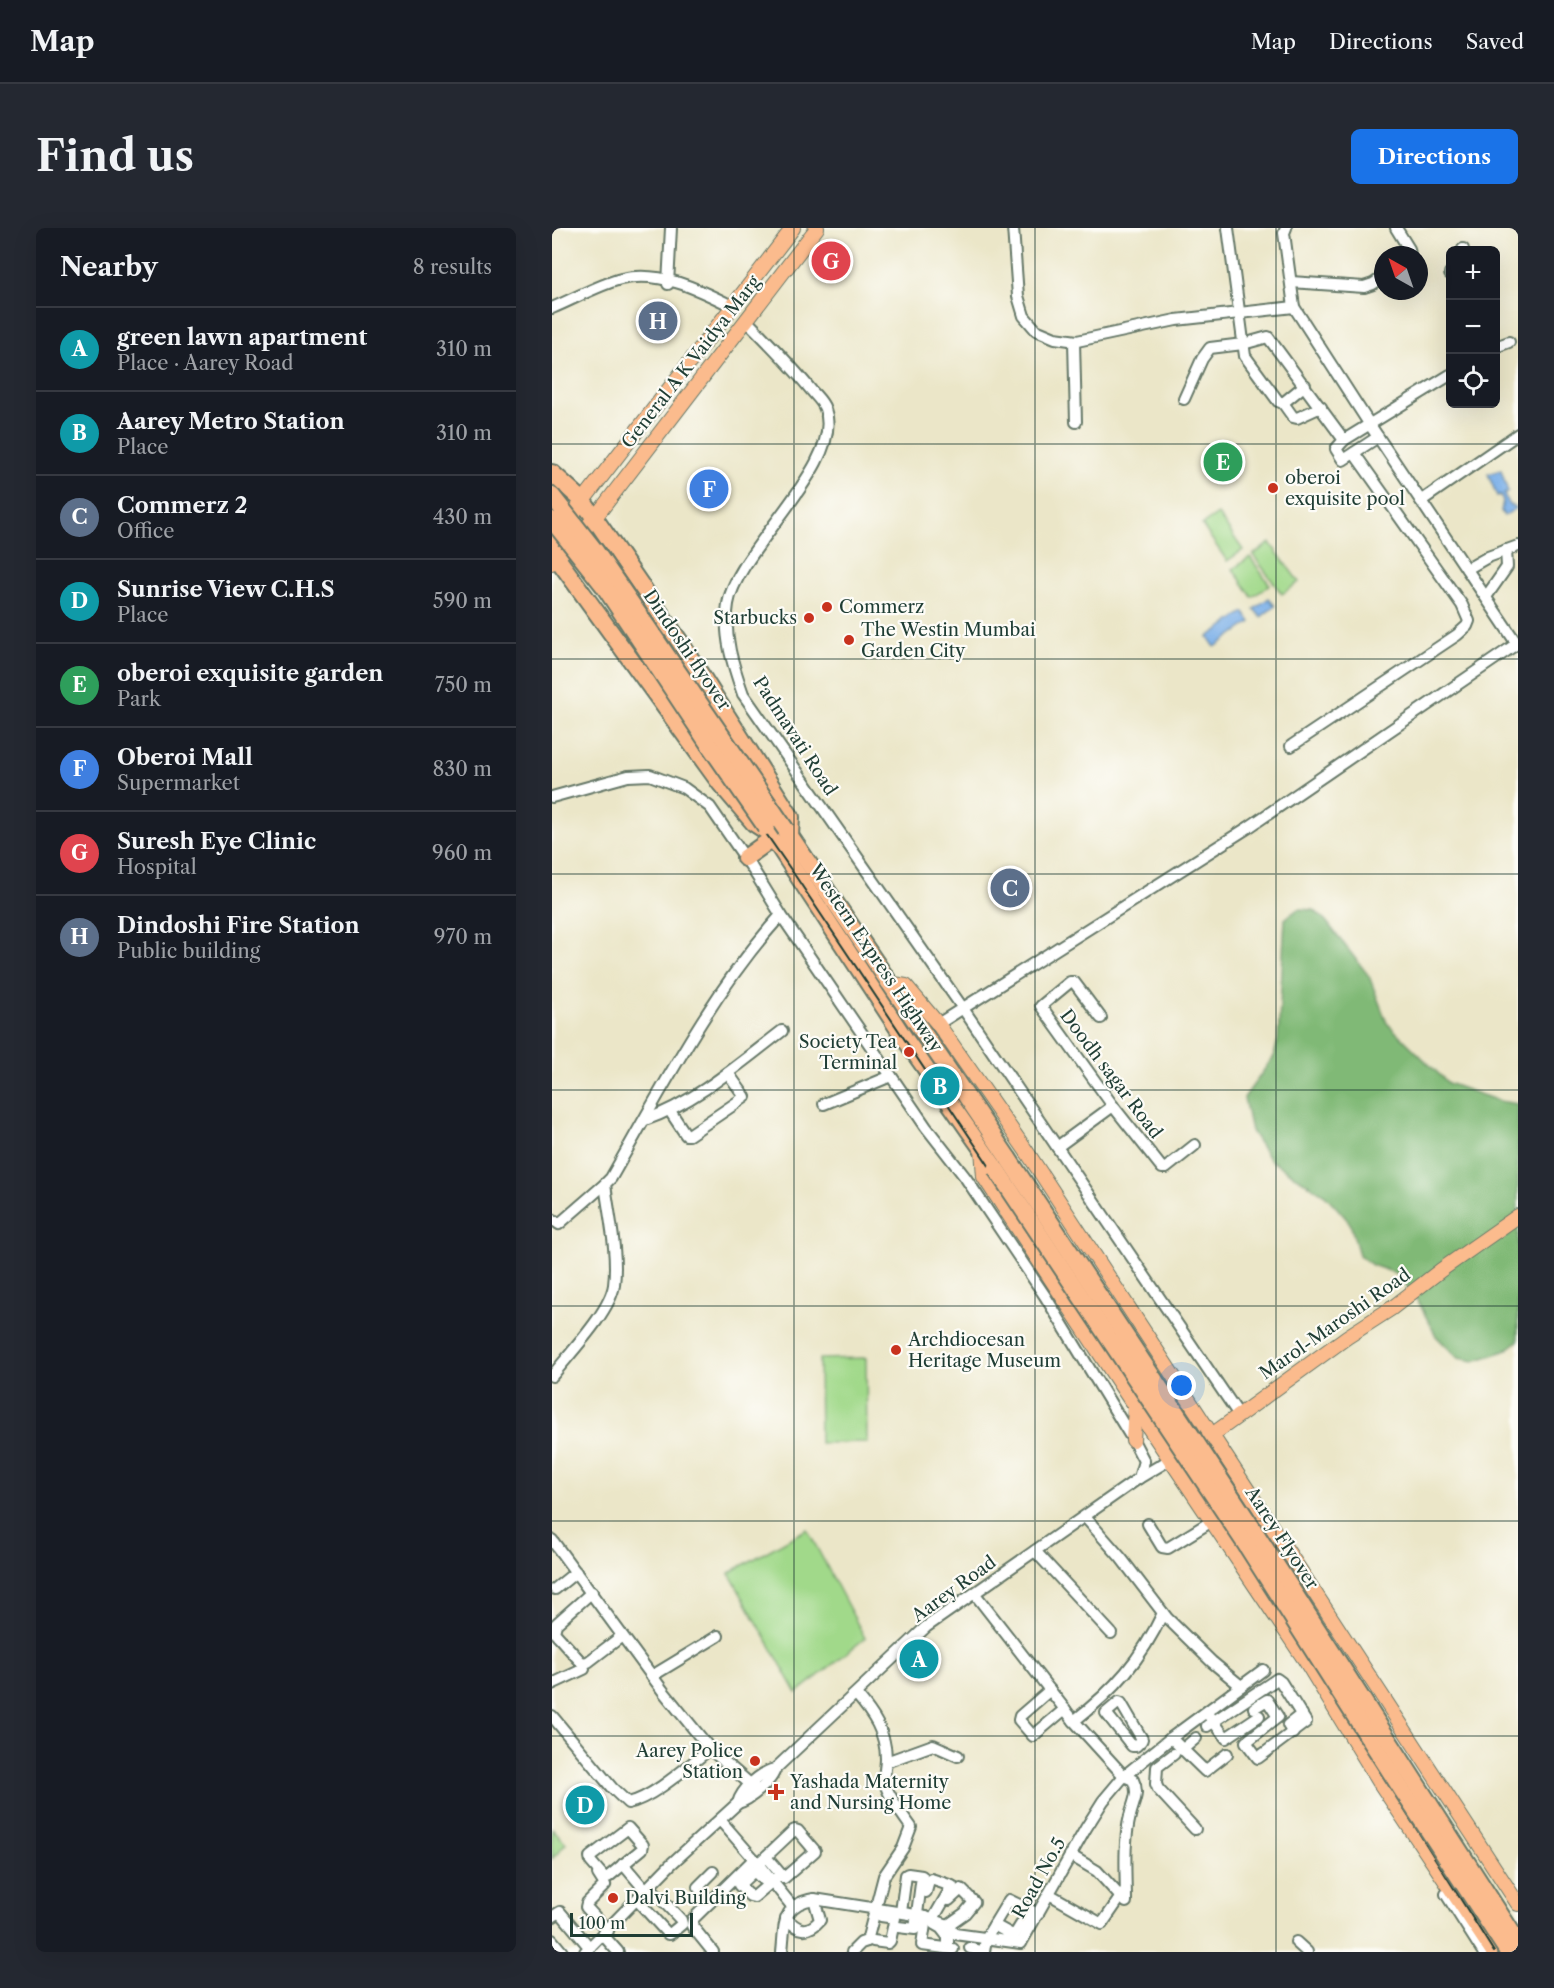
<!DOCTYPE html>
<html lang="en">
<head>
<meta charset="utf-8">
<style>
	body { margin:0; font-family:"Libre Caslon Text",serif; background:#242831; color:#f1f3f6 }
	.controls { position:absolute; right:18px; top:18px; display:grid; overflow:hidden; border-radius:9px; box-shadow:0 6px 24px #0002 }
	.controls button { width:54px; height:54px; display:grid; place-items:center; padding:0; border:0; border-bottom:2px solid #363941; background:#171b24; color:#f1f3f6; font:30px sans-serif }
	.compass { position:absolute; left:822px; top:18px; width:54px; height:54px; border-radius:50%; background:#171b24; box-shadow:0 6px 24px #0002; rotate:320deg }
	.scale { position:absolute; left:18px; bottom:15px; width:123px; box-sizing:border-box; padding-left:6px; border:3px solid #1f3d34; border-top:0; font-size:16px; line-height:21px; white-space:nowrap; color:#1f3d34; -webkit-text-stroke:4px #fdfcf7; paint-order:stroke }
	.you { position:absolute; left:630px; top:1158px; width:21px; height:21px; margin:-15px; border:4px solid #fff; border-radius:50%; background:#1a73e8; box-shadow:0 0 0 9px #1a73e833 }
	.badge { display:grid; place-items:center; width:39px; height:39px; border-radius:50%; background:#1a73e8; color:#fff; font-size:20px; font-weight:700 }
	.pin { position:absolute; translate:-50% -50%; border:3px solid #fff; box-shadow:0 2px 6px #0006 }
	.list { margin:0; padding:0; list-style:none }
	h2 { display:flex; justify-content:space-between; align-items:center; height:78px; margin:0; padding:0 24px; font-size:26px }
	h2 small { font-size:20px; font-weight:400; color:#9ea1a6 }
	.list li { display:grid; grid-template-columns:39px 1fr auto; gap:18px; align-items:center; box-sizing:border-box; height:84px; padding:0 24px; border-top:2px solid #363941 }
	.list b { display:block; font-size:22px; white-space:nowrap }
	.list p { margin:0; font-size:20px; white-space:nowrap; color:#9ea1a6 }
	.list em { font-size:20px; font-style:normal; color:#9ea1a6 }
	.icon { flex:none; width:33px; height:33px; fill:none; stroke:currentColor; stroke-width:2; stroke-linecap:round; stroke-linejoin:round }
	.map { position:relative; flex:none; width:966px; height:1724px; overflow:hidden; border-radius:9px }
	header { display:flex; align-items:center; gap:36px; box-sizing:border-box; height:84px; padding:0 30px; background:#171b24; border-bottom:2px solid #363941 }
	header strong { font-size:28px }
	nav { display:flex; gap:33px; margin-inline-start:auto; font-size:21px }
	.intro { display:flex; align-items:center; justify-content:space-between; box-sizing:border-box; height:144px; padding:0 36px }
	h1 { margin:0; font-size:42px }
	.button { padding:15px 27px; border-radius:9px; background:#1a73e8; color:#fff; font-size:21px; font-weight:700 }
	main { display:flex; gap:36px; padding:0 36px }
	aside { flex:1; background:#171b24; border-radius:9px; box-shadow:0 6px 24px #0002 }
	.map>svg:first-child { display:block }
	.green { fill:#a1d98a; stroke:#608b5f; stroke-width:1.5 }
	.forest { fill:#80b976; stroke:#507b55; stroke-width:1.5 }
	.water { fill:#7aafe8; stroke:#4c768e; stroke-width:1.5 }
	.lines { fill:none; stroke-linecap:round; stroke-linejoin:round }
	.minor-casing { stroke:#667868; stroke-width:14 }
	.major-casing { stroke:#667868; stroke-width:16 }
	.highway-casing { stroke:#667868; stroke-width:20 }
	.minor { stroke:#fff; stroke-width:10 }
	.major { stroke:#fbbb8d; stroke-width:14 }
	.highway { stroke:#fbbb8d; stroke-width:16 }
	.rail { stroke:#1f3d34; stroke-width:2 }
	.highway-bridge-casing { stroke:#667868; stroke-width:20; stroke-linecap:butt }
	.highway-bridge { stroke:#fbbb8d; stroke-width:16 }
	.grid { fill:none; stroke:#1f3d34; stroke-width:1.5; stroke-opacity:0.55 }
	.poi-dot { fill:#c8321e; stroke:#fdfcf7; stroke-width:2 }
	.labels { text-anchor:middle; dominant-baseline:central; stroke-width:4.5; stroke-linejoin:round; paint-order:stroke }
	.street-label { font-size:18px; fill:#1f3d34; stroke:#fdfcf7 }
	.poi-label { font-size:18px; fill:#1f3d34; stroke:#fdfcf7; text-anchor:start }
</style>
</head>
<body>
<header>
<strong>Map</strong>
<nav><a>Map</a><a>Directions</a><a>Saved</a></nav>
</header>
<div class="intro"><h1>Find us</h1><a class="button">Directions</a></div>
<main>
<aside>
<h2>Nearby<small>8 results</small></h2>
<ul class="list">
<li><span class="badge" style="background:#0f9aa8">A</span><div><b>green lawn apartment</b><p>Place · Aarey Road</p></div><em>310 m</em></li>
<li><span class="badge" style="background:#0f9aa8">B</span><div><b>Aarey Metro Station</b><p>Place</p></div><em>310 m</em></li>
<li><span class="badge" style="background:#5c6f8a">C</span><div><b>Commerz 2</b><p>Office</p></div><em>430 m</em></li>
<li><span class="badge" style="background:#0f9aa8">D</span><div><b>Sunrise View C.H.S</b><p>Place</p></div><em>590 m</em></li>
<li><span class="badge" style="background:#2e9e5b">E</span><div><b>oberoi exquisite garden</b><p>Park</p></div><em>750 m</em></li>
<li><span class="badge" style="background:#3f7fe0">F</span><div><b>Oberoi Mall</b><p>Supermarket</p></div><em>830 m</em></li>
<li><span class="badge" style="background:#e0444e">G</span><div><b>Suresh Eye Clinic</b><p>Hospital</p></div><em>960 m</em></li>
<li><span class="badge" style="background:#5c6f8a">H</span><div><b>Dindoshi Fire Station</b><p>Public building</p></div><em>970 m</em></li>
</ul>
</aside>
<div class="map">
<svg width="966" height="1724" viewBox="0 0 966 1724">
	<rect width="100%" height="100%" fill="#fdfcf7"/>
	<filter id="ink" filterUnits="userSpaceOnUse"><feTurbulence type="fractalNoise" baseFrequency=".0167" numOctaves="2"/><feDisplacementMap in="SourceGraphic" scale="12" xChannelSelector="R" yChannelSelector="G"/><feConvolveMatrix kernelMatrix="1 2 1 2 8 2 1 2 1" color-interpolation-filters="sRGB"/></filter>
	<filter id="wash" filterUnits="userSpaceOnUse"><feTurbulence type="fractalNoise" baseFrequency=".008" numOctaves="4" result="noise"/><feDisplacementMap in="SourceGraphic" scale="24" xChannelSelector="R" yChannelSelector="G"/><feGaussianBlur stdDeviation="1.35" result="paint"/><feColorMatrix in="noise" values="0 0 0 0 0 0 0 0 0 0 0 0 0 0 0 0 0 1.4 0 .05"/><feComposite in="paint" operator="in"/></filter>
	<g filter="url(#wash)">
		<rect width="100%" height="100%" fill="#ebe6c8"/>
		<g class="green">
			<path d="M666 286 691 322 675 333 650 297Z"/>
			<path d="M718 315 747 354 730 366 701 327Z"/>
			<path d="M698 329 718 357 700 369 681 341Z"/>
			<path d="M314 1130 315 1214 268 1215 267 1131Z"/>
			<path d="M255 1301 313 1410 245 1465 177 1345Z"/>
			<path d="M0 1600 14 1615 0 1631Z"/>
		</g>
		<path class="forest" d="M746 681 762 682 774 693 817 748 835 795 896 855 947 873 966 876V1113L953 1123 922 1133 906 1130 884 1108 867 1075 846 1046 820 1037 807 1027 798 995 786 981 773 967 718 932 699 903 692 870 722 828 726 812 733 691Z"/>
		<g class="water">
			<path d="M949 242 956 264 952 266 956 276 964 280 952 288 949 283 951 273 948 267 945 268 936 246Z"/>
			<path d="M717 370 723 378 709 389 702 381Z"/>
			<path d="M692 384 699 394 663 419 656 409Z"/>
		</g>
	</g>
	<g filter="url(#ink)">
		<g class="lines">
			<defs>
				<g id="minor">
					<path d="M461 0 466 68 472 88 484 102 503 110 525 113 624 92 742 79"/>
					<path d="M676 0 693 128 726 173 731 175 741 189 745 190 769 179"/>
					<path d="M734 0 732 5 742 79 818 197 965 416"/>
					<path d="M844 0 857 21 858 27"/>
					<path d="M911 21V22"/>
					<path d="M898 46V45"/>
					<path d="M739 54 812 59 821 56 831 49"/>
					<path d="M116 56 119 0"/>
					<path d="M0 80C20 72 48 56 69 51 108 42 146 61 180 78"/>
					<path d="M194 92C217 115 239 137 259 162 264 168 271 174 273 181 294 235 185 321 176 376 171 408 181 437 191 466L410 779 687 1187"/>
					<path d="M522 113 524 194"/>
					<path d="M946 118 957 114"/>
					<path d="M632 171 650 131 658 120 691 116 716 109 792 212"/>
					<path d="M731 175 753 157"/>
					<path d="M826 209 791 232 784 221 792 212 898 147"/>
					<path d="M869 273 966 206"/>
					<path d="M915 341 936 329 966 318"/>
					<path d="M934 369 955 339 954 322"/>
					<path d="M739 518 905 407 915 398 917 393 910 377 802 225"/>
					<path d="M0 569 76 548 98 547 132 560 158 579 200 640 229 687 374 899 413 949 493 1068 581 1212 592 1233 587 1250"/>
					<path d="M549 790 522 754H518L489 778 561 878 610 940H614L643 917"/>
					<path d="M386 796 697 599 966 415"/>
					<path d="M272 876 339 848"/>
					<path d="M118 883 134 907H137L193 869 176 845"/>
					<path d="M93 892C144 874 187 836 230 803"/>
					<path d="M505 919 561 878"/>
					<path d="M0 991 7 996 53 956"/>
					<path d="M0 1148C18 1125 58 1084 62 1057 66 1024 57 988 53 956L59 950C111 859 159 765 229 687"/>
					<path d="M533 1289 569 1330 615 1390 660 1434 689 1458"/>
					<path d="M596 1296 610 1319 616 1320 660 1293"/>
					<path d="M0 1312 111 1463 158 1521 205 1562"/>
					<path d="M483 1323 559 1405"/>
					<path d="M3 1361 24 1344"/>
					<path d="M40 1364 4 1396 2 1404 30 1435 36 1434 70 1408"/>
					<path d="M423 1366 522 1493 572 1548 581 1552C588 1566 581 1574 578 1588 571 1616 574 1646 574 1674"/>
					<path d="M100 1448 166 1408"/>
					<path d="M0 1456 32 1441"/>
					<path d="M498 1462 468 1488 467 1492 481 1508 513 1481"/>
					<path d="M304 1466C321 1486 334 1504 334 1531 334 1539 331 1548 333 1555 336 1568 351 1588 359 1599L351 1620 332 1648 315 1713"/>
					<path d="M567 1474 569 1475 590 1511 589 1513 584 1518H580L554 1485Z"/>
					<path d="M0 1488 60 1560 76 1575C101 1570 137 1537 158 1521"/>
					<path d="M657 1488 674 1510 707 1488"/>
					<path d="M522 1493C563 1461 589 1432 611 1385"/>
					<path d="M655 1498 725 1451 729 1454 754 1494 706 1530 694 1514 726 1489 715 1472 702 1480"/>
					<path d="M741 1505 736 1497 750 1486"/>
					<path d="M619 1510 653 1543 675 1526"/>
					<path d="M630 1522 644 1510"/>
					<path d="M622 1526 605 1539 604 1556 606 1561 643 1601"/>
					<path d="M334 1534 381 1517 406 1528"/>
					<path d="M186 1575C189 1562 209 1544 223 1541L374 1399 587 1250 619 1231"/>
					<path d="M168 1592 202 1631"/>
					<path d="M76 1600 91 1617 90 1621 56 1649H52L39 1634 38 1629Z"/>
					<path d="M71 1636 94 1663"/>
					<path d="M206 1636 241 1603 243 1602 246 1603 263 1623 232 1650 214 1629"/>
					<path d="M46 1646 53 1657 35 1675 34 1679 56 1703"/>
					<path d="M211 1652 202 1643 187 1657 198 1668 202 1669 224 1650"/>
					<path d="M374 1664 377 1653 379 1651 400 1658 381 1691"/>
					<path d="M497 1666 550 1696 568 1670 566 1666 545 1643 518 1627"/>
					<path d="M894 1666 931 1724"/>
					<path d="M85 1672 116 1706H118L130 1696 129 1692 98 1659"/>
					<path d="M158 1674 146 1659 161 1644"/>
					<path d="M0 1689 8 1684 38 1720"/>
					<path d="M374 1689 370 1717 401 1721"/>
					<path d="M234 1690C246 1703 256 1706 268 1692L262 1671"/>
					<path d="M382 1696 389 1700 396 1709V1720"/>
					<path d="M396 1697 413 1685 422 1674 409 1661 397 1672"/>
					<path d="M442 1697 462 1708 478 1682"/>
					<path d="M346 1699 363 1701 370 1648 356 1646 354 1647 349 1684"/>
					<path d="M51 1707 66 1724"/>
					<path d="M0 1712 10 1724"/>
					<path d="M321 1713 336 1715 338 1713 343 1690 329 1688"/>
					<path d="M744 1714 755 1724"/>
					<path d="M469 1715 534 1600 551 1573 572 1548 619 1510 711 1442"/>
					<path d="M418 1720 429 1723"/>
					<path d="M33 1724 119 1636 186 1575C198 1572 220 1553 223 1541"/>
					<path d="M161 1724 140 1698 141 1691 202 1631 240 1678"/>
					<path d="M230 1724C233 1697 229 1676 262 1671L370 1688 396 1697 403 1706 469 1715"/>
					<path d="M300 1724 309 1715 315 1713"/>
					<path d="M432 1724 434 1710 457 1672 486 1686"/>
				</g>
				<g id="major">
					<path d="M0 313 241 0"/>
					<path d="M0 335 42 291 265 0"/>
					<path d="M336 755 354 758 386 796 475 924 966 1676"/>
					<path d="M430 920 432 949 583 1179 753 1432 828 1555 941 1724"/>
					<path d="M581 1212 583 1179"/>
					<path d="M653 1212 795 1109 840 1080 889 1042 966 988"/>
				</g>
				<g id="highway">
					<path d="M0 245 30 272 128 414 239 589 238 608"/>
					<path d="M0 323 168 555 202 595 216 604"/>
					<path d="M214 599 353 811 444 941"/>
					<path d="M234 602 456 930"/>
					<path d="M193 630 221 610"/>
				</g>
			</defs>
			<use href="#minor" class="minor-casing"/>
			<use href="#major" class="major-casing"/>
			<use href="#highway" class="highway-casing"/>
			<use href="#minor" class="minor"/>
			<use href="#major" class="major"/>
			<use href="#highway" class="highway"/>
			<path class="rail" d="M0 304 30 340 244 649 603 1186 942 1724"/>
			<defs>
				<g id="highway-bridge">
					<path d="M0 268 44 324 234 602"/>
					<path d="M0 292 52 358 158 518 214 599"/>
					<path d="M456 930 697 1295 966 1714"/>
					<path d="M444 941 693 1315 850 1562 956 1724"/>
				</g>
			</defs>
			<use href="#highway-bridge" class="highway-bridge-casing"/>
			<use href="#highway-bridge" class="highway-bridge"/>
		</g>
	</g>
	<path class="grid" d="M242 0V1724M483 0V1724M724 0V1724M0 216H966M0 431H966M0 646H966M0 862H966M0 1078H966M0 1293H966M0 1508H966"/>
	<g class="poi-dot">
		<circle cx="721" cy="260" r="6"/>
		<circle cx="275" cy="379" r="6"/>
		<circle cx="257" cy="390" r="6"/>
		<circle cx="297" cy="412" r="6"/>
		<circle cx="357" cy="824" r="6"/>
		<circle cx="344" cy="1122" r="6"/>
		<circle cx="203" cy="1533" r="6"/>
		<path d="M221 1555h6v6h6v6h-6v6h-6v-6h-6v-6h6z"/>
		<circle cx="61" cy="1670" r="6"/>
	</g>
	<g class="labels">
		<g class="street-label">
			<text transform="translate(139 134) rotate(-52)">General A K Vaidya Marg</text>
			<text transform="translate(135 422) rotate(56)">Dindoshi flyover</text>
			<text transform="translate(243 508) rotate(57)">Padmavati Road</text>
			<text transform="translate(324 730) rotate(56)">Western Express Highway</text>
			<text transform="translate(559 846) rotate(53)">Doodh sagar Road</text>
			<text transform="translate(783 1096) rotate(-35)">Marol-Maroshi Road</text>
			<text transform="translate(730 1310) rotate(57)">Aarey Flyover</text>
			<text transform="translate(402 1361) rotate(-36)">Aarey Road</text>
			<text transform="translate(487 1650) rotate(-61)">Road No.5</text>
		</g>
		<g class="poi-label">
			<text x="733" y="250">oberoi<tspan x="733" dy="21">exquisite pool</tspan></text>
			<text x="287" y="379">Commerz</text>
			<text x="245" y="390" text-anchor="end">Starbucks</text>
			<text x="309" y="402">The Westin Mumbai<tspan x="309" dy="21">Garden City</tspan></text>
			<text x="345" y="814" text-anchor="end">Society Tea<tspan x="345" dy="21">Terminal</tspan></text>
			<text x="356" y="1112">Archdiocesan<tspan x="356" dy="21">Heritage Museum</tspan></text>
			<text x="191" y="1523" text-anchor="end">Aarey Police<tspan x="191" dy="21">Station</tspan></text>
			<text x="238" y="1554">Yashada Maternity<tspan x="238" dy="21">and Nursing Home</tspan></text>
			<text x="73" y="1670">Dalvi Building</text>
		</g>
	</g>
</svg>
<div class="controls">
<button>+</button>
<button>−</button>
<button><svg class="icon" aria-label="locate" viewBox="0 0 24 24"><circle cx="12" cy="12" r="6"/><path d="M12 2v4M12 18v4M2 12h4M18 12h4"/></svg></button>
</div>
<svg class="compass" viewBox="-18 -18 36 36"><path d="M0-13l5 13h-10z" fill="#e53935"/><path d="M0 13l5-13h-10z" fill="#9ea1a6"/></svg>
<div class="scale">100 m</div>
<div class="you"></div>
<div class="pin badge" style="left:367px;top:1431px;background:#0f9aa8">A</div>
<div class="pin badge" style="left:388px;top:858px;background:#0f9aa8">B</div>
<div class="pin badge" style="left:458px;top:660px;background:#5c6f8a">C</div>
<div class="pin badge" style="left:33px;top:1577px;background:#0f9aa8">D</div>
<div class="pin badge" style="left:671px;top:234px;background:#2e9e5b">E</div>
<div class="pin badge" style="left:157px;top:261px;background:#3f7fe0">F</div>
<div class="pin badge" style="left:279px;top:33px;background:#e0444e">G</div>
<div class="pin badge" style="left:106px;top:93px;background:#5c6f8a">H</div>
</div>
</main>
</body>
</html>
